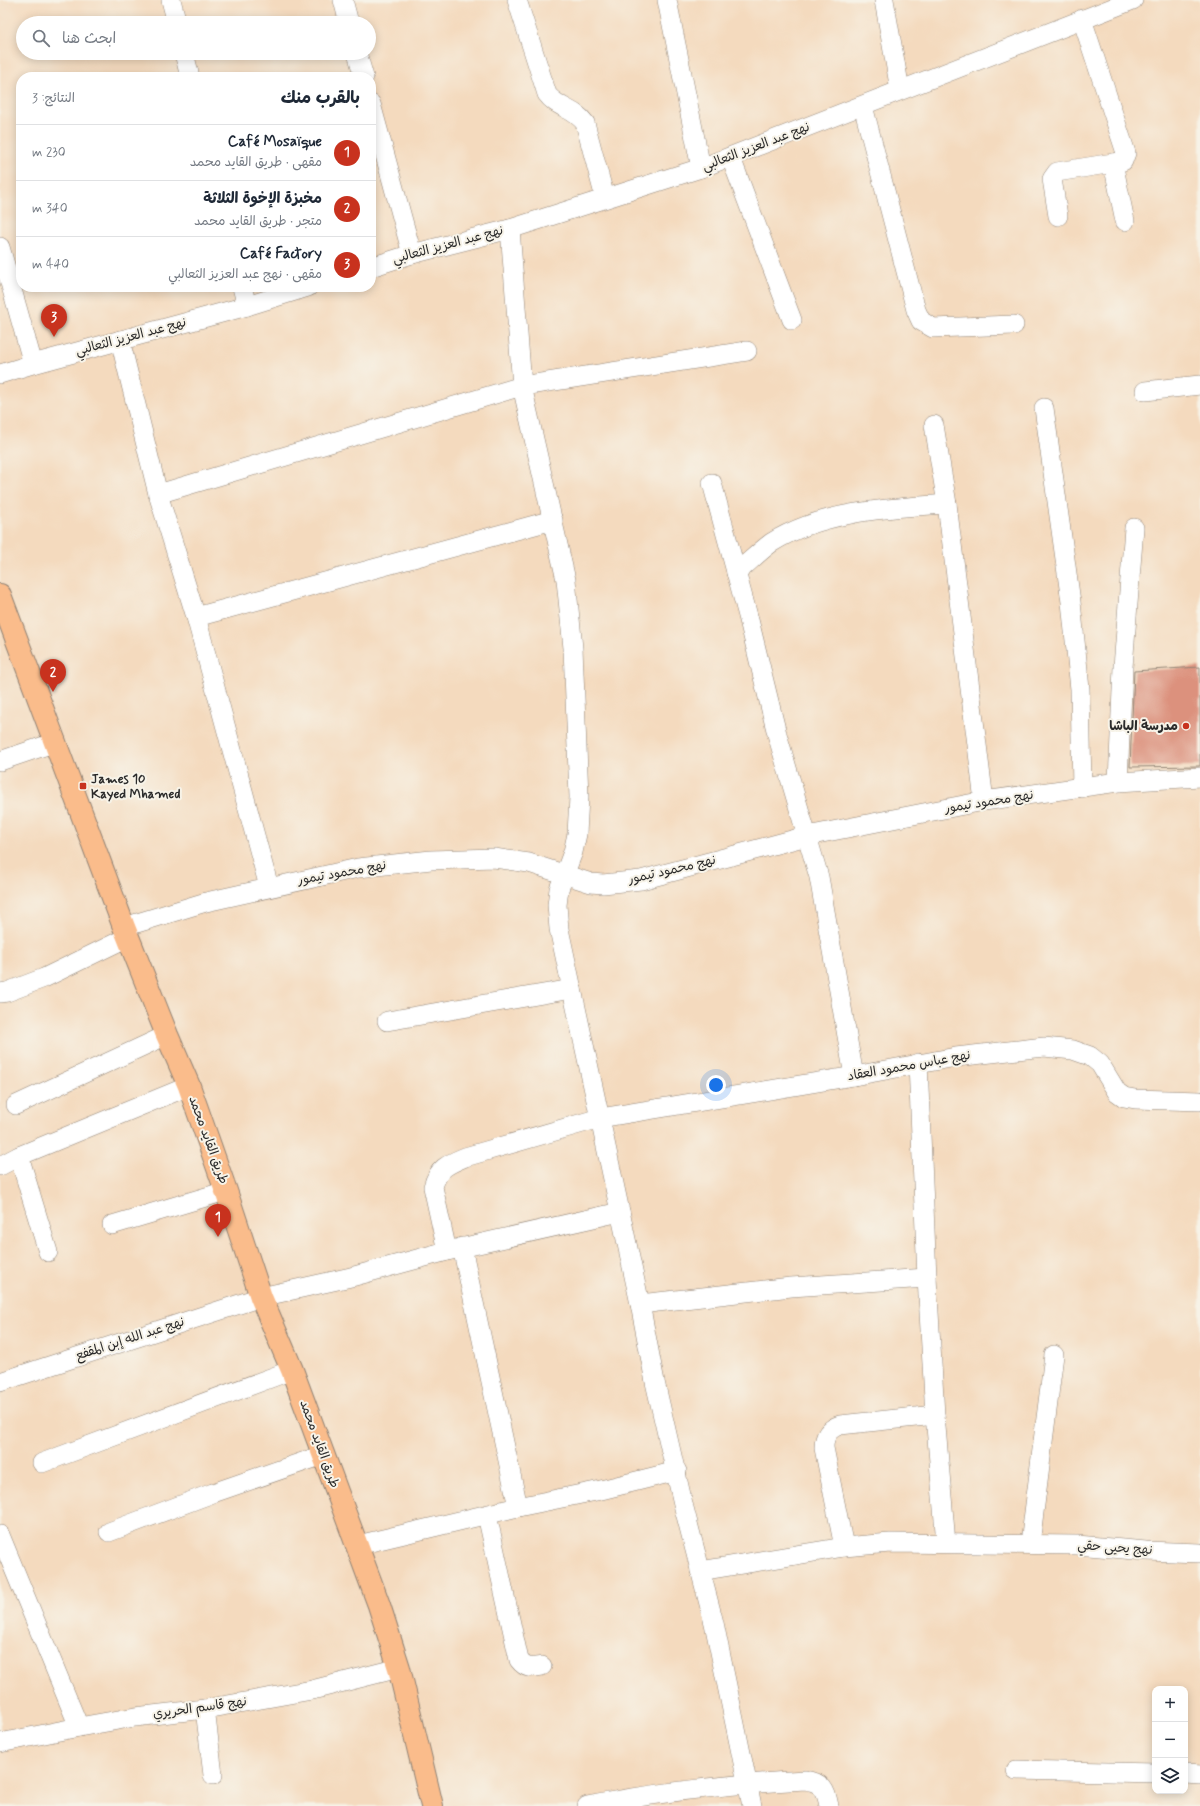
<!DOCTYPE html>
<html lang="ar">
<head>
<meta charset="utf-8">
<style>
	body { margin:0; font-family:Mynerve,"Playpen Sans Arabic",sans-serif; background:#f6f6f7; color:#1f2937; direction:rtl }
	.controls { position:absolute; right:12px; bottom:12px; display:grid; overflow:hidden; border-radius:8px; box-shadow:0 2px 10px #0003 }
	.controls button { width:36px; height:36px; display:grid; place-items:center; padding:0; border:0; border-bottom:1px solid #e0e1e3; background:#fff; color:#1f2937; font:20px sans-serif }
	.you { position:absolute; left:716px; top:1085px; width:14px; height:14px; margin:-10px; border:3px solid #fff; border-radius:50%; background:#1a73e8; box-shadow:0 0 0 6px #1a73e833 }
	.badge { display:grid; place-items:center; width:26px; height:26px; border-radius:50%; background:#c8321e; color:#fff; font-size:13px; font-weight:700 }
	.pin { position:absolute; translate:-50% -33px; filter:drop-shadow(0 1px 2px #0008) }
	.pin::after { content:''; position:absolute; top:21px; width:14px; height:12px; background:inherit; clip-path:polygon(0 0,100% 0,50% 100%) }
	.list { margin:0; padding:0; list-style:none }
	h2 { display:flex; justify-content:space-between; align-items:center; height:52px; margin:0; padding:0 16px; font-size:17px }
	h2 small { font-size:13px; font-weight:400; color:#747a83 }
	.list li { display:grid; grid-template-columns:26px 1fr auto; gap:12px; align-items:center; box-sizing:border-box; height:56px; padding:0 16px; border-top:1px solid #e0e1e3 }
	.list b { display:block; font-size:15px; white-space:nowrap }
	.list p { margin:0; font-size:13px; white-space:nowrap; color:#747a83 }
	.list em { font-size:13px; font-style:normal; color:#747a83 }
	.icon { flex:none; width:22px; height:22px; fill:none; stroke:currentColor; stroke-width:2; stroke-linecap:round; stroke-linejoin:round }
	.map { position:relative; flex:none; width:1200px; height:1806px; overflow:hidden; direction:ltr }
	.search { position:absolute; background:#fff; box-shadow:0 2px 10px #0003; left:16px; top:16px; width:360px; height:44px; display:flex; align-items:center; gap:10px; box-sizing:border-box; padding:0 14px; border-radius:22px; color:#747a83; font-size:15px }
	.panel { position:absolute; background:#fff; box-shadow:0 2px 10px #0003; left:16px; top:72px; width:360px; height:220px; border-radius:16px; direction:rtl }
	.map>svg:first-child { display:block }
	.building { fill:#dc917d }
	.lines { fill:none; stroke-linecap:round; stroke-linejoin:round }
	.minor-casing { stroke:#908274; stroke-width:20 }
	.major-casing { stroke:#908274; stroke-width:24 }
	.minor { stroke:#fff; stroke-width:19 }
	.major { stroke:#fabc8b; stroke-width:22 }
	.poi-dot { fill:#c8321e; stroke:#f7f3e8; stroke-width:1.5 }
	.labels { text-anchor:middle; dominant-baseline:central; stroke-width:4; stroke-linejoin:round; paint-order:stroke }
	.street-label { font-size:13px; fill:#2b2b2b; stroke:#f7f3e8 }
	.poi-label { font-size:13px; font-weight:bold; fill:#2b2b2b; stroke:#f7f3e8; text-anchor:end }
</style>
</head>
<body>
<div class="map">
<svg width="1200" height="1806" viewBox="0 0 1200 1806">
	<rect width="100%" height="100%" fill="#f7f3e8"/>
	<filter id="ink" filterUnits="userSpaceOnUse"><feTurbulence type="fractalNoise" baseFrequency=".025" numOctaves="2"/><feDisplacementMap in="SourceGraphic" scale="8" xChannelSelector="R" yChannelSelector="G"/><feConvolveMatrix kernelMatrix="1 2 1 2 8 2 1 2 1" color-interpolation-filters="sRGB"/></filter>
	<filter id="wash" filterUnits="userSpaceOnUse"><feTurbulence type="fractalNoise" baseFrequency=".012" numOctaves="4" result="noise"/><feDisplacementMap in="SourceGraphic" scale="16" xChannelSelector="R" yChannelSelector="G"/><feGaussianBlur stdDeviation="0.9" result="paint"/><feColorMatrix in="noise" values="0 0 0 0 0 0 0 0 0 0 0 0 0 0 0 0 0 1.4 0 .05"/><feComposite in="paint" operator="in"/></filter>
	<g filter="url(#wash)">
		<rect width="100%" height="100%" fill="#f4dabe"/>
		<g id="blocks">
			<path class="building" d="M1200 667V766L1130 767 1134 671Z"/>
		</g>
	</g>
	<g filter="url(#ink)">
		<use href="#blocks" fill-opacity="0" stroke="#908274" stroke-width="1"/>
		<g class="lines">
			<defs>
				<g id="minor">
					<path d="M171 0 177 23"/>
					<path d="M343 0 349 23"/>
					<path d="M517 0 547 94C557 108 574 108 585 123L605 198"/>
					<path d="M667 0 701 168"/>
					<path d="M884 0 900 90"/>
					<path d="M1082 19 1126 153 1123 161 1113 163 1125 221"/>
					<path d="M184 53 190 77"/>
					<path d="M357 53 364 77"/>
					<path d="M371 104 412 254"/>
					<path d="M863 106 916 310 921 321 933 328 1014 325"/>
					<path d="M731 158 792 320"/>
					<path d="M1058 216 1052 179 1057 172 1113 163"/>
					<path d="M510 229 522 386 566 580 573 648 579 797 577 834 573 852 559 889 557 905 559 929 640 1304 655 1382 684 1508 714 1623 752 1806"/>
					<path d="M0 247 33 364"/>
					<path d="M371 267 412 254 510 229 701 168 1133 0"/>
					<path d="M242 287 247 306"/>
					<path d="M120 340 158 494 196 617 269 887"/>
					<path d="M0 374 33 364 247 306 308 287"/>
					<path d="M1145 391 1200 385"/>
					<path d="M1044 408 1071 602 1080 689 1082 788"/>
					<path d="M934 425 947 504 984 801"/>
					<path d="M712 483 748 616 777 734 819 877 854 1076"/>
					<path d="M158 494 522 386 747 351"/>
					<path d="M736 573C748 563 759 552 771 543 821 511 889 508 947 504"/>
					<path d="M196 617 553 520"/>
					<path d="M0 761 56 742"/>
					<path d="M1118 782 1123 667 1134 528"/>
					<path d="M124 927 206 902 358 868 431 860 494 858 529 863 591 883 603 884 641 880 807 836 984 801 1118 782 1200 777"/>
					<path d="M0 993 7 992 44 978 128 937"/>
					<path d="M387 1021 572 989"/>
					<path d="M918 1063 927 1278 935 1415 946 1543"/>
					<path d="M16 1105 167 1035"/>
					<path d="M19 1156 48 1252"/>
					<path d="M0 1166 19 1156 189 1086"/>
					<path d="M112 1225 226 1191"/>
					<path d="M462 1247 518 1507"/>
					<path d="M447 1251 433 1187C438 1168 448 1164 465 1157L600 1118 854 1076 956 1057 1044 1047 1073 1050 1090 1056 1100 1064 1117 1092 1124 1097 1135 1099 1200 1101"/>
					<path d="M640 1304 791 1287 927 1278"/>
					<path d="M0 1382 261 1297 351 1277 447 1251 620 1212"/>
					<path d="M42 1463 292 1370"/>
					<path d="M487 1515 519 1660C526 1669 531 1668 542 1666"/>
					<path d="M109 1532 213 1493 323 1455"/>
					<path d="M0 1535 79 1727"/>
					<path d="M1030 1544 1054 1355"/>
					<path d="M358 1545 518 1507 601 1490 677 1471"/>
					<path d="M844 1547 824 1448C824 1436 828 1429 840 1425L935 1415"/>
					<path d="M700 1571 844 1547 890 1543 1077 1545 1146 1551 1200 1553"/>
					<path d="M205 1709 213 1775"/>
					<path d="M0 1743 79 1727 135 1717 205 1709 312 1690 399 1668"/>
					<path d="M1016 1770 1155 1773"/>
					<path d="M1185 1774 1200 1775"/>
					<path d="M587 1806C659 1792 732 1784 805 1780 822 1782 826 1790 829 1806"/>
				</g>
				<path id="major" d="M0 595 124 927 167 1035 189 1086 226 1191 261 1297 292 1370 379 1605 399 1668 432 1806"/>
			</defs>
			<use href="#minor" class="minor-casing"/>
			<use href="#major" class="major-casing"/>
			<use href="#minor" class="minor"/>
			<use href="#major" class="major"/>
		</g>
	</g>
	<g class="poi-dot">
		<circle cx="1186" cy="726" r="4"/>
		<rect x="79" y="782" width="8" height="8" rx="2"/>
	</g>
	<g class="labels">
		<g class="street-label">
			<text transform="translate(756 147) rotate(-21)">نهج عبد العزيز الثعالبي</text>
			<text transform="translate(448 245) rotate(-15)">نهج عبد العزيز الثعالبي</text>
			<text transform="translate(131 337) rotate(-15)">نهج عبد العزيز الثعالبي</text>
			<text transform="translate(989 802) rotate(-9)">نهج محمود تيمور</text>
			<text transform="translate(672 870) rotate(-13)">نهج محمود تيمور</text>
			<text transform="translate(342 873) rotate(-10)">نهج محمود تيمور</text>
			<text transform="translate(909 1066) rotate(-10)">نهج عباس محمود العقاد</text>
			<text transform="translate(208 1140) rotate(70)">طريق القايد محمد</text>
			<text transform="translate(130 1339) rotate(-18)">نهج عبد الله إبن المقفع</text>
			<text transform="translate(319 1444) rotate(70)">طريق القايد محمد</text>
			<text transform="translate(1115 1548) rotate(4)">نهج يحيى حقي</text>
			<text transform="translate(200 1708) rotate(-8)">نهج قاسم الحريري</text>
		</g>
		<g class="poi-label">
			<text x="1178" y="726">مدرسة الباشا</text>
			<text x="91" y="779" text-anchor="start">James 10<tspan x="91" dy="15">Kayed Mhamed</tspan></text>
		</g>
	</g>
</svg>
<div class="controls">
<button>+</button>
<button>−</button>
<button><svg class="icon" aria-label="layers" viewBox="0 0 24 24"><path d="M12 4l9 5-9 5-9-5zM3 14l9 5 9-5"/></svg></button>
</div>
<div class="you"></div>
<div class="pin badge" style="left:218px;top:1237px">1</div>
<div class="pin badge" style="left:53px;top:692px">2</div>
<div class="pin badge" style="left:54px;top:337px">3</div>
<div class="search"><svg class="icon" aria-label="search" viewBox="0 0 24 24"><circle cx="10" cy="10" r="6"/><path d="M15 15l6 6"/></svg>ابحث هنا</div>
<section class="panel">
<h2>بالقرب منك<small>النتائج: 3</small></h2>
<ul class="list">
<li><span class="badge">1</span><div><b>Café Mosaïque</b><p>مقهى · طريق القايد محمد</p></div><em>230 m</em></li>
<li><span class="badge">2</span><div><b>مخبزة الإخوة الثلاثة</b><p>متجر · طريق القايد محمد</p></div><em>340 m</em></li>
<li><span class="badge">3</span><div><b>Café Factory</b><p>مقهى · نهج عبد العزيز الثعالبي</p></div><em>440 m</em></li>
</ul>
</section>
</div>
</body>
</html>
